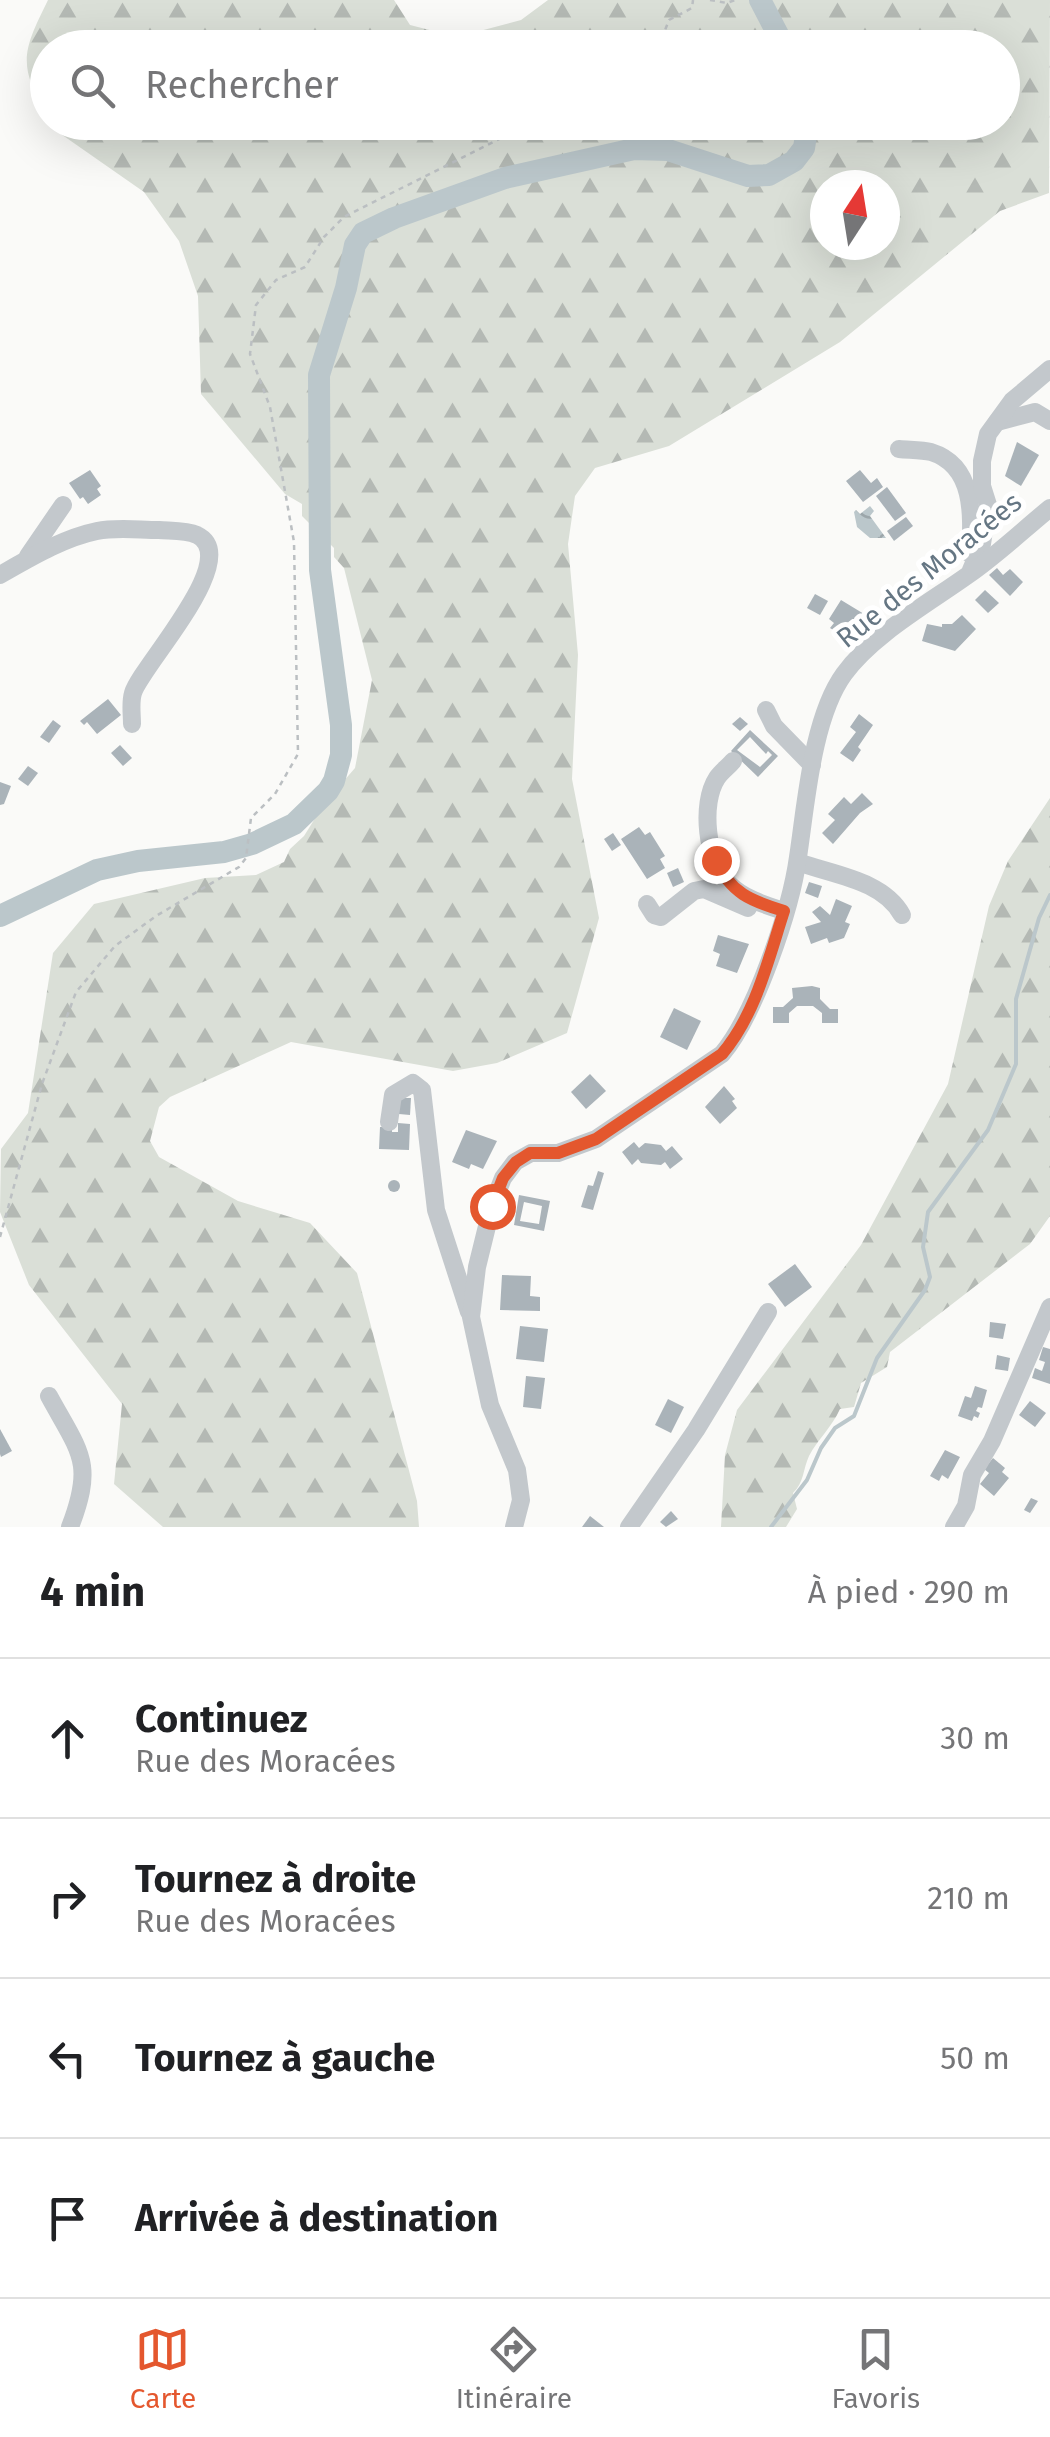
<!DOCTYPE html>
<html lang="fr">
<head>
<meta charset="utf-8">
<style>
	body { margin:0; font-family:"Fira Sans",sans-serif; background:#f6f6f6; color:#202124 }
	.compass { position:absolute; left:810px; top:170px; width:90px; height:90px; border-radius:50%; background:#fff; box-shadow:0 10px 40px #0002; rotate:12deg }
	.stop { position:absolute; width:30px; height:30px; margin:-22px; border:8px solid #e4572e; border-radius:50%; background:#fff }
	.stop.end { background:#e4572e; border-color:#fff; box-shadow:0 2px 10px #0008 }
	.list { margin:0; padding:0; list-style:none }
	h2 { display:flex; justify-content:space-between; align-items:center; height:130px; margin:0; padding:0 40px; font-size:42px }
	h2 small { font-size:32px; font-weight:400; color:#757577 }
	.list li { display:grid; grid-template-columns:65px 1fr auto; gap:30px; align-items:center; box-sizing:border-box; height:160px; padding:0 40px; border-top:2px solid #e0e0e0 }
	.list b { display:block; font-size:38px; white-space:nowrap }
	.list p { margin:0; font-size:32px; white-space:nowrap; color:#757577 }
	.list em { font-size:32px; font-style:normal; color:#757577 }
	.icon { flex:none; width:55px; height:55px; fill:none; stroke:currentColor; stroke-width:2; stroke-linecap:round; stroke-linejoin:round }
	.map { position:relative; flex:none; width:1050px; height:1527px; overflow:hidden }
	.search { position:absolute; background:#fff; box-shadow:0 10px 40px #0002; left:30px; right:30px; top:30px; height:110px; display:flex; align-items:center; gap:25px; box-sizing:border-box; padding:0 35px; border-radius:55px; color:#757577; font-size:38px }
	.sheet { height:770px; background:#fff }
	nav { display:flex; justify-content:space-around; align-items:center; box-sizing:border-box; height:140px; border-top:2px solid #e0e0e0; background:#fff; font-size:28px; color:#757577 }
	nav a { display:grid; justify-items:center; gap:5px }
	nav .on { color:#e4572e }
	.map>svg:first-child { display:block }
	.forest { fill:url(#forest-firs); fill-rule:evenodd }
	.water { fill:url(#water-waves) }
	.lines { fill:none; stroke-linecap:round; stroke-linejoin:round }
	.stream { stroke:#bbc7cb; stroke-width:4 }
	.river { stroke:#bbc7cb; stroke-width:22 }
	.building { fill:#aab3b9; fill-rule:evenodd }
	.path { stroke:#bbbfc2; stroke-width:2.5; stroke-dasharray:5 5; stroke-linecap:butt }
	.minor { stroke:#c3c8cc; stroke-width:18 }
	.route { stroke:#e4572e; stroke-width:12 }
	.labels { text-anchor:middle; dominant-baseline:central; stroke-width:10; stroke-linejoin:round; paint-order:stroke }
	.street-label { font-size:28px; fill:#657683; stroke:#fff }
</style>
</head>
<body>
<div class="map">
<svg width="1050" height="1527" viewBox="0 0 1050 1527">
	<defs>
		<pattern id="forest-firs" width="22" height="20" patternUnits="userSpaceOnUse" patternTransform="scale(2.5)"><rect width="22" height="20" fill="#dadfd7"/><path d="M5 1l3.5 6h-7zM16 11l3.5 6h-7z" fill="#b4b9b4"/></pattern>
		<pattern id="water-waves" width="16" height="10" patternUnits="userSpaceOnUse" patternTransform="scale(2.5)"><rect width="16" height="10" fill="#bbc7cb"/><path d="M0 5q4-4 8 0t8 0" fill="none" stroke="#9ca6aa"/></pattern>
	</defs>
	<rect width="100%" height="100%" fill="#fafaf8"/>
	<g class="forest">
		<path d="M48 0H394L410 25 457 37 521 20 548 0H1050L1049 193 1000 211 840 342 669 446 595 468 575 496 568 544 578 655 572 779 599 918 567 1033 497 1063 453 1071 291 1042 170 1097 159 1107 150 1141 159 1157 238 1201 310 1223 357 1273 417 1501 419 1527H163L114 1484 122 1404 29 1285 0 1212 1 1149 28 1113 53 953 94 904 205 878 256 875 284 862 290 849 304 836 324 804 355 768 372 680 344 568 334 557V548L302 516V504L285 494 201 394 198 296 179 241 144 192 58 132 52 123 1002 122V48H48L47 115C17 64 23 51 48 0ZM825 185H885V245H825Z"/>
		<path d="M1050 798V1216L1030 1244 890 1352 887 1367 861 1383 854 1407 840 1409C832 1427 818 1439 809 1456 803 1469 804 1483 793 1493L797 1509 786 1527H721L725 1455 737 1410 861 1245 948 1084 989 906 1008 861Z"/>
	</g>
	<path class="water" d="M870 506 874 511 870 516 886 538H870L857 527 854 512 856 510 860 514Z"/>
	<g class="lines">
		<path class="stream" d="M771 1527 807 1480 821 1448 835 1428 854 1416 877 1358 925 1290 930 1277 923 1247 928 1212 988 1130 1016 1064V999L1039 918 1050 895"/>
		<g class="river">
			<path d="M760 0 785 48"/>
			<path d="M0 916 97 870 138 861 224 852 252 844 294 824 328 791 334 781 341 755V725L320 570 319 375 346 288 355 245 363 233 394 218 505 178 634 149 668 150 748 176 769 175 794 161 804 148 808 122"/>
		</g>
	</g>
	<g class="building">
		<path d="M1017 442 1039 455 1021 486 1005 476Z"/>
		<path d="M90 470 101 486 97 489 101 495 88 504 83 497 80 499 69 483Z"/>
		<path d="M860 470 871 483 877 478 883 487 863 502 846 481Z"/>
		<path d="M887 487 906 513 895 521 876 496Z"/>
		<path d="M906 517 913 526 894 541 887 531Z"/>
		<path d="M997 568 1003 575 1010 569 1023 582 1010 596 989 575Z"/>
		<path d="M985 590 999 603 988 613 975 600Z"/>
		<path d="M815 594 828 601 820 615 807 608Z"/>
		<path d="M841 600 869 617 856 638 841 629 838 633 830 628 834 623 829 619Z"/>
		<path d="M962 615 976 629 955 651 922 641 927 624 942 627V624H952Z"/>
		<path d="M108 699 121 715 97 734 87 722 84 725 80 721Z"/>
		<path d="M859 714 873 725 858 747 861 750 853 762 840 753 856 732 850 727Z"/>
		<path d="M740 717 748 724 740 731 732 724Z"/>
		<path d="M53 720 61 726 49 743 40 737Z"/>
		<path d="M750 730 778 756 758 777 731 751ZM750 737 766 754 768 751 772 755 760 767 737 750Z"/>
		<path d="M120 745 132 758 123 766 111 753Z"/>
		<path d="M28 766 38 773 28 786 18 779Z"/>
		<path d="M0 782 11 786 4 804 0 805Z"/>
		<path d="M862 793 873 804 860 813 833 844 822 833 835 820 828 814 844 797 851 804Z"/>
		<path d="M639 827 645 835 650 832 665 856 660 859 665 868 647 879 621 839Z"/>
		<path d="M613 833 621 845 612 851 604 839Z"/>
		<path d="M678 868 684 882 673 887 667 873Z"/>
		<path d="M809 882 822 886 818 898 805 893Z"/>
		<path d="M836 899 852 906 845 922 850 924 844 938 829 943 827 938 811 944 805 927 821 922 812 912 820 906 830 915Z"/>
		<path d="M718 935 749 944 737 973 716 966 720 954 713 951Z"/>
		<path d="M812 986 820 988V999L830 1009H838V1023H822V1013L813 1006H797L789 1013V1023H773V1007H783L793 998 792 988Z"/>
		<path d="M674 1008 701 1021 687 1050 660 1037Z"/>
		<path d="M590 1074 606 1091 586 1109 571 1092Z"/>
		<path d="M724 1086 735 1099 732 1101 737 1108 720 1124 705 1107Z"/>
		<path d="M399 1098H411L410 1115 399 1114Z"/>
		<path d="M398 1123 410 1124 409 1150 379 1149 380 1127H392V1132H398Z"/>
		<path d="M466 1130 497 1141 483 1169 471 1164 469 1169 452 1162Z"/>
		<path d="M634 1142 639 1148 645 1143 661 1145 666 1151 672 1146 683 1159 670 1169 665 1162 661 1165 641 1163 638 1159 632 1165 622 1152Z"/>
		<path d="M598 1171 604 1173 593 1210 581 1207 588 1185 593 1186Z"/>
		<circle cx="394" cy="1186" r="6"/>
		<path d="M519 1195 550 1201 544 1231 514 1225ZM524 1202 542 1206 539 1224 520 1221Z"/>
		<path d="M795 1264 812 1287 785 1307 768 1284Z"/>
		<path d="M502 1275 531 1276 530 1296 540 1297V1311L500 1310Z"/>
		<path d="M990 1322 1006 1324 1003 1339 989 1337Z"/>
		<path d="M520 1326 548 1329 544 1362 516 1359Z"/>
		<path d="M1043 1347 1050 1349V1384L1032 1378 1035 1368 1042 1371 1045 1362 1039 1360Z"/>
		<path d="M997 1355 1010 1358 1008 1371 995 1369Z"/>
		<path d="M526 1376 545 1378 541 1409 523 1407Z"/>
		<path d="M975 1386 987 1390 982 1408 978 1407 976 1411 980 1413 978 1418 974 1416 972 1421 958 1416 965 1396 971 1398Z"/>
		<path d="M668 1399 684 1407 671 1433 655 1425Z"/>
		<path d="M1030 1401 1046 1413 1035 1427 1019 1415Z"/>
		<path d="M0 1429 12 1451 1 1457 0 1454Z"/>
		<path d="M945 1450 960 1457 948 1479 942 1475 939 1481 930 1476Z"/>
		<path d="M993 1458 1005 1468 1002 1472 1009 1478 994 1496 980 1484 989 1473 984 1469Z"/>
		<path d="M1031 1498 1038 1501 1030 1513 1024 1510Z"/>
		<path d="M671 1511 678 1519 666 1527 660 1522Z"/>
		<path d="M590 1516 599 1523 604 1527H582Z"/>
	</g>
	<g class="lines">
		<g class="path">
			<path d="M710 0 727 3 735 0"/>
			<path d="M658 48 669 20 692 8 693 0"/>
			<path d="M0 1237 42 1084 76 992 115 946 156 916 239 867 246 858 251 818 275 794 298 754 294 542 270 407 250 354 256 305 276 280 305 267 324 237 344 217 519 129 555 128 594 132 606 122"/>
		</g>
		<g class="minor">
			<path d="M997 422 1035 412 1050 421"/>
			<path d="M899 449C909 450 922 450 931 452 976 466 972 518 970 554"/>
			<path d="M28 556 63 505"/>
			<path d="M971 570 982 544 988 505 982 486V461L988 434 1012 401 1050 369"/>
			<path d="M0 575C30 558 63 538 97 531 116 527 139 530 159 530 170 531 186 530 197 535 244 558 141 666 133 693 130 703 132 713 132 724"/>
			<path d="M766 710 774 726 812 765"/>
			<path d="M733 761C728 767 721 772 717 778 700 804 707 861 728 883 742 898 765 905 784 911"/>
			<path d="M798 862C833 875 883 880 902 915"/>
			<path d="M647 904 654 915 661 917 694 891 704 889 748 908"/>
			<path d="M389 1122 393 1095 413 1083 422 1090 436 1210 469 1312"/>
			<path d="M49 1396C80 1453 95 1462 70 1527"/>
			<path d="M514 1527 521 1500 517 1470 490 1405 471 1317 477 1267 492 1206 503 1178 515 1162 531 1153H558L596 1139 722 1054C755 1015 791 909 798 857 806 805 812 718 844 674 872 635 929 603 968 575 997 555 1023 530 1050 508"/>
			<path d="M629 1527 696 1430 768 1312"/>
			<path d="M954 1527 966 1506 972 1475 992 1441 1050 1307"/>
		</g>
	</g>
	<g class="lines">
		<path class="route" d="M492 1206 503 1178 516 1162 530 1153H558L596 1139 722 1054C756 1014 768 960 784 911 751 901 730 893 716 860"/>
	</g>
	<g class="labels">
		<g class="street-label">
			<text transform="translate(929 570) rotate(-39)">Rue des Moracées</text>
		</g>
	</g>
</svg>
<svg class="compass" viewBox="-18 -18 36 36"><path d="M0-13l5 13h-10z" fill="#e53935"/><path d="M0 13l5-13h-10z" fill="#757577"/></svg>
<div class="stop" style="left:492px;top:1206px"></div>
<div class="stop end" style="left:716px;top:860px"></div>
<div class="search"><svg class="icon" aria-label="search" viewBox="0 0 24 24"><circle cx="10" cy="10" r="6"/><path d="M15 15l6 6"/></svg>Rechercher</div>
</div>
<section class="sheet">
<h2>4 min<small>À pied · 290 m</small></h2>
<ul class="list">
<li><svg class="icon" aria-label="ahead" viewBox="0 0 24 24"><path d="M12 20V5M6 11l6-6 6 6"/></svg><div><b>Continuez</b><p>Rue des Moracées</p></div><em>30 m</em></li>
<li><svg class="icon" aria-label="right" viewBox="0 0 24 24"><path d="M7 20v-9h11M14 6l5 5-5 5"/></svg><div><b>Tournez à droite</b><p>Rue des Moracées</p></div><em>210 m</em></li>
<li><svg class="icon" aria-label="left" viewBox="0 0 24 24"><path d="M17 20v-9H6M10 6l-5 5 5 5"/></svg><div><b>Tournez à gauche</b></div><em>50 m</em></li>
<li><svg class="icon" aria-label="arrive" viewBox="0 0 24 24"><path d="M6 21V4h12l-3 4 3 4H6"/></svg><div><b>Arrivée à destination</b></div></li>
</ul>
</section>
<nav>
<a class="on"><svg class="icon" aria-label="map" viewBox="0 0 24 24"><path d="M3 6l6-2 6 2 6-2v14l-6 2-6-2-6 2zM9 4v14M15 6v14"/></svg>Carte</a>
<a><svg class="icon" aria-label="directions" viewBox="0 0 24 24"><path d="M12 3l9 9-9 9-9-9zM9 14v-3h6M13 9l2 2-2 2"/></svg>Itinéraire</a>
<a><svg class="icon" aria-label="saved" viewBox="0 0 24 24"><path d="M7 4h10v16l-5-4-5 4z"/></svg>Favoris</a>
</nav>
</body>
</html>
